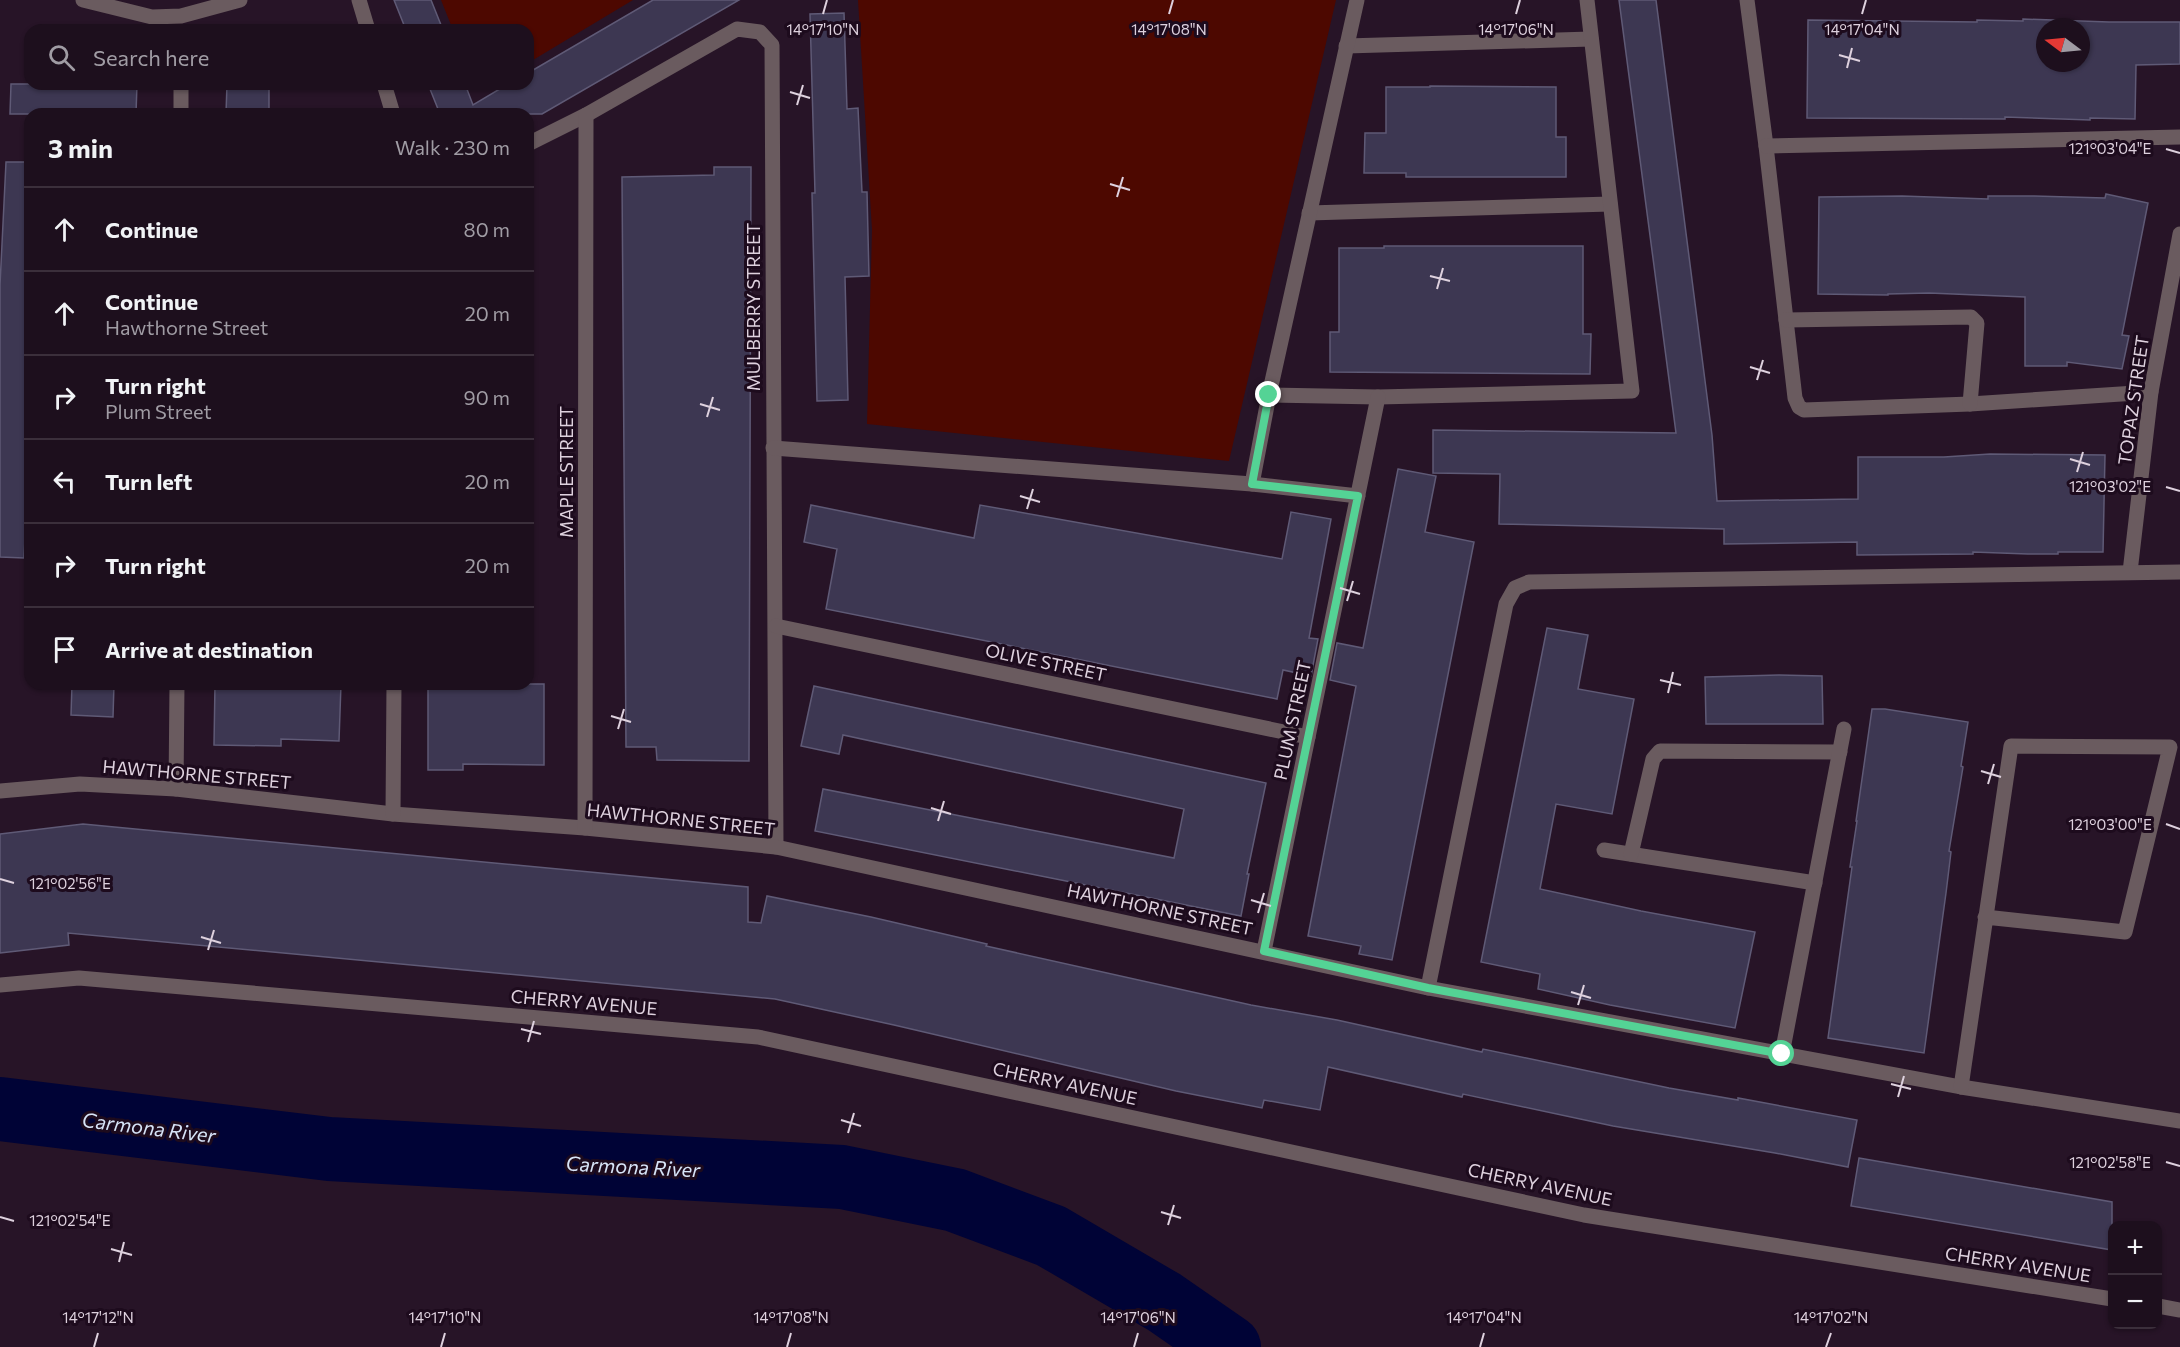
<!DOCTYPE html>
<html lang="en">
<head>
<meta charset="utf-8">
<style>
	body { margin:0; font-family:Commissioner,sans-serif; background:#251826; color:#f1f3f6 }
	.controls { position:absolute; right:18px; bottom:18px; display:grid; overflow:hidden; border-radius:12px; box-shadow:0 2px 4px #0004 }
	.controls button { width:54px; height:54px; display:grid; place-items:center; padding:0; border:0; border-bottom:2px solid #3b2f3b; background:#1d0f1d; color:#f1f3f6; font:30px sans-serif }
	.compass { position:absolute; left:2036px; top:18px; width:54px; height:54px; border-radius:50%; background:#1d0f1d; box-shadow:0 2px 4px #0004; rotate:286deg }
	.stop { position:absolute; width:18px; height:18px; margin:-14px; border:4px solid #54d395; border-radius:50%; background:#fff }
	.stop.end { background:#54d395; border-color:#fff; box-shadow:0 2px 6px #0008 }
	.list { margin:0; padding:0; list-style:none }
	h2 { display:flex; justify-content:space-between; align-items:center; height:78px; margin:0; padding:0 24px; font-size:26px }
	h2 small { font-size:20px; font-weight:400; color:#a09ca4 }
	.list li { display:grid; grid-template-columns:39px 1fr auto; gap:18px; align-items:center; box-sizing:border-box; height:84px; padding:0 24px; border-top:2px solid #3b2f3b }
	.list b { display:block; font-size:22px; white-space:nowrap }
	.list p { margin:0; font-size:20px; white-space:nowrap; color:#a09ca4 }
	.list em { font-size:20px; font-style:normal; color:#a09ca4 }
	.icon { flex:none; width:33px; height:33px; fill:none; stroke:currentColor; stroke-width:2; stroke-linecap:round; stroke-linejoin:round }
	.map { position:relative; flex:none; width:2180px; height:1347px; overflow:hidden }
	.search { position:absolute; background:#1d0f1d; box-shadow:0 2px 4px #0004; left:24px; top:24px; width:510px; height:66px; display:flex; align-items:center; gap:15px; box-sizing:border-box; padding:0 21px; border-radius:18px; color:#a09ca4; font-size:22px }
	.panel { position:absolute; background:#1d0f1d; box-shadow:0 2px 4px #0004; left:24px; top:108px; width:510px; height:582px; border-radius:18px }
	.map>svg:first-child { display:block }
	.green { fill:#4d0800 }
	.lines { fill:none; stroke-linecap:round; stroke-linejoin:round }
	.river { stroke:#000336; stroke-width:64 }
	.building { fill:#3d3752; stroke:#5f5a76; stroke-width:1.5; fill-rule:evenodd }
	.minor { stroke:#6a5b5f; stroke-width:15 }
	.route { stroke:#54d395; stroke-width:8 }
	.ticks { fill:none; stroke:#ded1de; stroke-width:2 }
	.labels { text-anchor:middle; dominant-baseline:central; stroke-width:6; stroke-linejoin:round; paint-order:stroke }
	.street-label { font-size:18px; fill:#ded1de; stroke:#1d0b1d }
	.water-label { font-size:20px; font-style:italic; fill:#d7e4f8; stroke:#1d0b1d }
	.ticks-label { font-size:15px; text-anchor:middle; fill:#ded1de; stroke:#1d0b1d; stroke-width:6; stroke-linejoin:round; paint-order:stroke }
</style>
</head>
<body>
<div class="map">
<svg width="2180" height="1347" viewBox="0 0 2180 1347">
	<rect width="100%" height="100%" fill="#271427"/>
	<g class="green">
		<path d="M441 0H633L528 63V30H453Z"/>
		<path d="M858 0H1336L1229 461 867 424 872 230Z"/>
	</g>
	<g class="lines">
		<path class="river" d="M0 1109 329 1149 842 1177 955 1200 1051 1236 1164 1302 1229 1347"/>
	</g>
	<g class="building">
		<path d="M394 0H431L443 30H406Z"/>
		<path d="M653 0H739L542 114H440L428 84H465L473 105 508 84H528V73Z"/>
		<path d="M1619 0H1656L1712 435 1717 501 1858 499V457H1944L1990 454 2105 455 2103 552H2058V554H2028L1973 552V554L1857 555V542L1724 544V529L1499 524 1500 474 1433 473V430L1676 433Z"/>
		<path d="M844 13 847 109 858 108 862 192H867L869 276 845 277 848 400 817 401 812 193H815L810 14Z"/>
		<path d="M2023 19 2109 22H2180V64L2136 65 2135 119 2090 118V120L2005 117V119L1807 118 1808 20 1977 22V20L2023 21ZM2045 27H2081V63H2045Z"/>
		<path d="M11 84H137L136 114H10Z"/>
		<path d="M227 84H269V114H226Z"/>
		<path d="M1430 86 1556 87V137H1566V177H1406V173H1364L1365 133H1386V87H1430Z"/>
		<path d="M6 162H30V444L24 558 0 557V285Z"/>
		<path d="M714 167H751L749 761 657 760 656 747H626L622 177 714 175Z"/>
		<path d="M2106 194 2148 203 2122 335 2129 336 2122 369 2067 362V366H2025V297L1929 293 1888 294V295L1818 294 1819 197 1902 196 1988 199V196H2034L2105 198Z"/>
		<path d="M1384 246H1583V334H1591L1590 374 1330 372V332H1339V248H1384Z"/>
		<path d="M1398 469 1436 476 1425 532 1474 542 1392 960 1359 954 1361 946 1308 936 1356 686 1330 680 1337 643 1363 648Z"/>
		<path d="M811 505 974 538 980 505 1282 559 1291 512 1331 519 1309 638 1318 639 1311 676 1283 670 1277 699 826 609 837 549 804 542Z"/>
		<path d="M1547 628 1588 635 1578 689 1634 699 1612 814 1556 804 1540 889 1641 911 1755 932 1735 1028 1610 1005 1538 989 1540 974 1481 962Z"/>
		<path d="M1779 675 1822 676 1823 724H1706L1705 677Z"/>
		<path d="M72 684H114L113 717 71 715Z"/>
		<path d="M215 684H341L339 741 281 739V746L214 745Z"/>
		<path d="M428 684H544V765L463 764V770H428Z"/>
		<path d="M814 686 1266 783 1247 874H1249L1241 916 815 831 823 789 1174 858 1184 809 843 735 839 754 801 746Z"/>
		<path d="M1872 709H1885L1968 722 1961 766 1963 767 1949 851 1951 852 1946 893 1924 1053 1828 1038 1852 867H1850L1857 821H1856Z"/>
		<path d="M83 824 748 887V922L761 923 767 896 871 917 987 944 986 946 1251 1005 1337 1020 1482 1052 1483 1049 1669 1088 1738 1100V1098L1857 1120 1848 1167 1775 1153 1613 1126 1463 1094 1462 1097 1328 1067 1320 1110 1264 1100 1262 1108 1176 1091 894 1025 775 999 68 933 69 945 0 953V834Z"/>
		<path d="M1859 1158 2112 1202V1250L1851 1206Z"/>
	</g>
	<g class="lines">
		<g class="minor">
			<path d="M83 0 152 17 181 16 240 0"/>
			<path d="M359 0 368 30"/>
			<path d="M1747 0 1766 146 1795 398 1799 407 1804 410 1970 404 2151 392"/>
			<path d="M1346 46 1591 39"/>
			<path d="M384 84 393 114"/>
			<path d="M181 114V84"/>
			<path d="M528 144 586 115 737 29 760 32 772 45 776 847"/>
			<path d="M1766 146 2180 137"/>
			<path d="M1309 213 1610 204"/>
			<path d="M1786 320 1971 317 1977 323 1970 404"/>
			<path d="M1269 395 1378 397 1632 391 1587 0"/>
			<path d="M773 448 1252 484 1358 496"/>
			<path d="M1252 484 1269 395 1357 0"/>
			<path d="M2130 572 2151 392 2180 234"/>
			<path d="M776 626 1308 737"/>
			<path d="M176 789 177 684"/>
			<path d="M0 791 80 784 176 789 393 814 585 828 776 847 1428 988 1961 1087 2180 1121"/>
			<path d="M393 814 394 684"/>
			<path d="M585 828 586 115"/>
			<path d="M1604 850 1815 883"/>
			<path d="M1631 854 1653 759 1660 751 1840 752"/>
			<path d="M1264 951 1378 397"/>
			<path d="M0 985 79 978 758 1037 1584 1215 2112 1299"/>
			<path d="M1428 988 1506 604 1515 588 1529 582 2180 572"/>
			<path d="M1782 1054 1844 729"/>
			<path d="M1961 1087 2011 746 2170 747 2125 932 1985 917"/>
			<path d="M2158 1306 2180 1310"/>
		</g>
	</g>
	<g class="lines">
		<path class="route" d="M1269 395 1252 484 1358 496 1264 951 1428 988 1782 1054"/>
	</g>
	<path class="ticks" d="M823 14 827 0M1169 14 1173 0M1516 14 1520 0M1862 14 1866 0M1839 55 1860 61M1847 68 1852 48M790 92 810 98M797 105 803 85M2166 149 2180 153M1110 184 1130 190M1117 197 1123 177M1430 276 1450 281M1437 289 1443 268M1750 367 1770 373M1757 380 1763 360M700 404 720 410M707 417 713 397M2070 459 2090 465M2077 472 2083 452M2166 487 2180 491M1020 496 1040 502M1027 509 1033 489M1340 588 1360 594M1347 601 1353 581M1660 680 1681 685M1668 693 1673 672M611 716 631 722M618 729 624 709M1981 771 2001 777M1988 784 1994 764M931 808 951 814M938 821 944 801M2166 824 2180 829M0 879 14 883M1251 900 1271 906M1258 913 1264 893M201 937 221 943M208 950 214 930M1571 992 1591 998M1578 1005 1584 985M521 1029 541 1034M528 1042 534 1021M1891 1084 1911 1089M1898 1097 1904 1076M841 1120 861 1126M848 1133 854 1113M2166 1162 2180 1166M1161 1212 1181 1218M0 1217 14 1221M1168 1225 1174 1205M111 1249 132 1255M119 1262 124 1242M94 1347 98 1333M441 1347 445 1333M787 1347 791 1333M1134 1347 1138 1333M1480 1347 1484 1333M1826 1347 1831 1333"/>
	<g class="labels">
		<g class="street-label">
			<text transform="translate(753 307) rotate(-90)">MULBERRY STREET</text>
			<text transform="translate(2133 400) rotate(-82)">TOPAZ STREET</text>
			<text transform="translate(566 472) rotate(-90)">MAPLE STREET</text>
			<text transform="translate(1046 662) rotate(12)">OLIVE STREET</text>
			<text transform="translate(1292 720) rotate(-78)">PLUM STREET</text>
			<text transform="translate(197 774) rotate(5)">HAWTHORNE STREET</text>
			<text transform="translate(681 819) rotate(6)">HAWTHORNE STREET</text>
			<text transform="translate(1160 909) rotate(12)">HAWTHORNE STREET</text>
			<text transform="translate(584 1002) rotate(5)">CHERRY AVENUE</text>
			<text transform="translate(1065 1083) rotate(12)">CHERRY AVENUE</text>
			<text transform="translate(1540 1184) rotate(12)">CHERRY AVENUE</text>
			<text transform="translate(2018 1264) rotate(9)">CHERRY AVENUE</text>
		</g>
		<g class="water-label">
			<text transform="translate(149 1127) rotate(7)">Carmona River</text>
			<text transform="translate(633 1166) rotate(3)">Carmona River</text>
		</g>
	</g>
	<g class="ticks-label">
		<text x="823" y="35">14°17'10"N</text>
		<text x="1169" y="35">14°17'08"N</text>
		<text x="1516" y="35">14°17'06"N</text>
		<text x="1862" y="35">14°17'04"N</text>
		<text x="2110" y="154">121°03'04"E</text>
		<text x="2110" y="492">121°03'02"E</text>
		<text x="2110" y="830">121°03'00"E</text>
		<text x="70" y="889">121°02'56"E</text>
		<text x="2110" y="1168">121°02'58"E</text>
		<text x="70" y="1226">121°02'54"E</text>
		<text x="98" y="1323">14°17'12"N</text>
		<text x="445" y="1323">14°17'10"N</text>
		<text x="791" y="1323">14°17'08"N</text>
		<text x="1138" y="1323">14°17'06"N</text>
		<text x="1484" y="1323">14°17'04"N</text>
		<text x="1831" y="1323">14°17'02"N</text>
	</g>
</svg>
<div class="controls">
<button>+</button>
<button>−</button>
</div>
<svg class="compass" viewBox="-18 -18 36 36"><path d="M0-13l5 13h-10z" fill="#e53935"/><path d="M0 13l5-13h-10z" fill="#a09ca4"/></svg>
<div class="stop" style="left:1782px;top:1054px"></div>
<div class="stop end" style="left:1269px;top:395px"></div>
<div class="search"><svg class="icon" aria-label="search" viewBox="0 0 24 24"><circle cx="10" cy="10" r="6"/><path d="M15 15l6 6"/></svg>Search here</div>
<section class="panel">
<h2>3 min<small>Walk · 230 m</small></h2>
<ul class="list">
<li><svg class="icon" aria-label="ahead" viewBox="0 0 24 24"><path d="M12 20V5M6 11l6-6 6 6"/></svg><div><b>Continue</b></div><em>80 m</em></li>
<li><svg class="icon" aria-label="ahead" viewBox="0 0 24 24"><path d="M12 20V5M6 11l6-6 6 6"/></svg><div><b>Continue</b><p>Hawthorne Street</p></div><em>20 m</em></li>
<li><svg class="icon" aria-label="right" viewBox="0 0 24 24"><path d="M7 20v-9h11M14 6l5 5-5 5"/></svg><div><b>Turn right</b><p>Plum Street</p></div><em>90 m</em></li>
<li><svg class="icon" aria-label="left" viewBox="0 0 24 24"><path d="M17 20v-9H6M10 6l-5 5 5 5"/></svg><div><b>Turn left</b></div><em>20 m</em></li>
<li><svg class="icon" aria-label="right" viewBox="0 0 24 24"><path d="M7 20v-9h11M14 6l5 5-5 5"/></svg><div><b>Turn right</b></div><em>20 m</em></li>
<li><svg class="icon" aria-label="arrive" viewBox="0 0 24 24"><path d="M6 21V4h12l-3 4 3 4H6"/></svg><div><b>Arrive at destination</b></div></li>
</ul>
</section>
</div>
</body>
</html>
